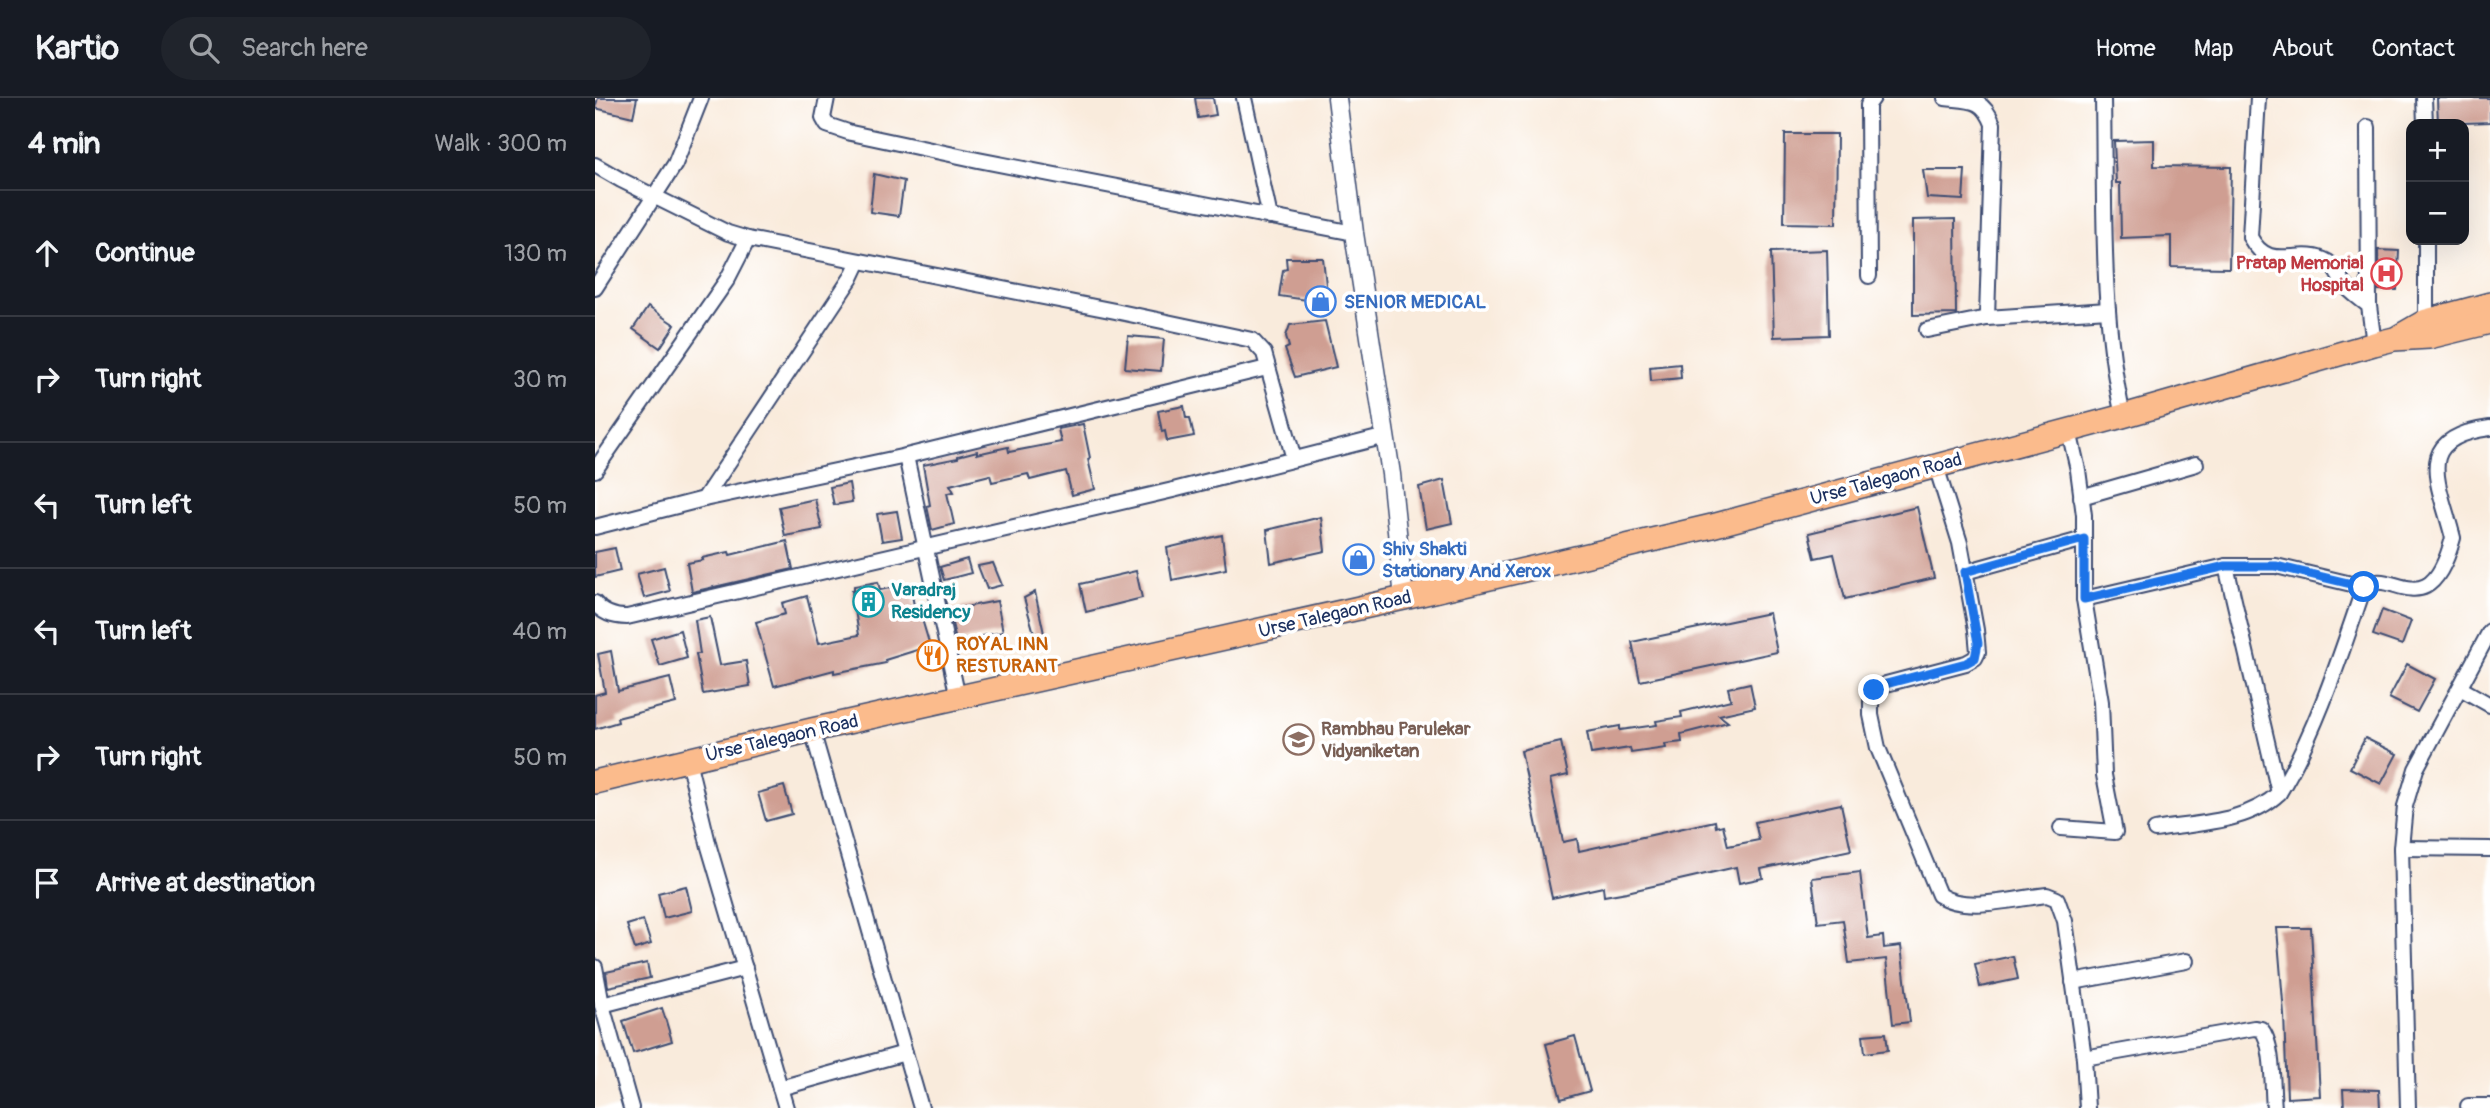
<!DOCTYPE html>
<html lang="en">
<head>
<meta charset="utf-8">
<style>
	body { margin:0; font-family:Pangolin,sans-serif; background:#20242c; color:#f1f3f6 }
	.controls { position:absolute; right:21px; top:21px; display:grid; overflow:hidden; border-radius:14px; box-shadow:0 7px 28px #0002 }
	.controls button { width:63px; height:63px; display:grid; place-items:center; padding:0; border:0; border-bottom:2px solid #363941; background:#171b24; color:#f1f3f6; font:35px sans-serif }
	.stop { position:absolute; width:21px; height:21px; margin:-16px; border:5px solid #1a73e8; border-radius:50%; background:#fff }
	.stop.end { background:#1a73e8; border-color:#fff; box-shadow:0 2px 7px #0008 }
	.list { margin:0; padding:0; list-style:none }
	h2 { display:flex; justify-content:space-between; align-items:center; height:91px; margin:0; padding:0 28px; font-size:30px }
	h2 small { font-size:23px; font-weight:400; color:#9ea1a6 }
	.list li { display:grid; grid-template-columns:46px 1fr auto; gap:21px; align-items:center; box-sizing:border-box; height:126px; padding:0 28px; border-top:2px solid #363941 }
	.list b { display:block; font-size:26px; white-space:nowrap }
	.list em { font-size:23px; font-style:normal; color:#9ea1a6 }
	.icon { flex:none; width:38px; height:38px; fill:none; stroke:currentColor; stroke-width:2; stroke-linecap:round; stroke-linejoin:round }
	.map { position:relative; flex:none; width:1895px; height:1010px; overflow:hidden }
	header { display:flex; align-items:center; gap:42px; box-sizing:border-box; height:98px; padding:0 35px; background:#171b24; border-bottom:2px solid #363941 }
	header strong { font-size:33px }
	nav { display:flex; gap:38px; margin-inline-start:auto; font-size:24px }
	.search { width:490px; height:63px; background:#20242c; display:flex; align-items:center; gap:18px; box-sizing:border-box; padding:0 24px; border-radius:38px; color:#9ea1a6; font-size:26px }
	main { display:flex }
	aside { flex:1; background:#171b24 }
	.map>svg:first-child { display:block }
	.building { fill:#cf9e92 }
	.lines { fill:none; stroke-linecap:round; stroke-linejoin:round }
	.minor-casing { stroke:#3c4b71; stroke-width:18 }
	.tertiary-casing { stroke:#3c4b71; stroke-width:21 }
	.trunk-casing { stroke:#3c4b71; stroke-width:26 }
	.minor { stroke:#fff; stroke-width:14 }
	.tertiary { stroke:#fff; stroke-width:18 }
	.trunk { stroke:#fbbb8c; stroke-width:23 }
	.route { stroke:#1a73e8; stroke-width:9 }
	.labels { text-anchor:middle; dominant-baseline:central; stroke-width:7; stroke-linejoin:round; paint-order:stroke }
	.health-label { font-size:19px; font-weight:bold; fill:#be3a42; stroke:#fff; text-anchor:end }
	.shop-label { font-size:19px; font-weight:bold; fill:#366cbe; stroke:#fff; text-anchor:start }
	.street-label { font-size:19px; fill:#1b2f5e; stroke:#fff }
	.culture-label { font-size:19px; font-weight:bold; fill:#0d838f; stroke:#fff; text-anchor:start }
	.food-label { font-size:19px; font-weight:bold; fill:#c56008; stroke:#fff; text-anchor:start }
	.education-label { font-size:19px; font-weight:bold; fill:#785e54; stroke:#fff; text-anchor:start }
</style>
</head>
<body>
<header>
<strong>Kartio</strong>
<div class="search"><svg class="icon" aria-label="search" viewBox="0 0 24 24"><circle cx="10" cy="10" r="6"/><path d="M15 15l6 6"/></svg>Search here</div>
<nav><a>Home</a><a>Map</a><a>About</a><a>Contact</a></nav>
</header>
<main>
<aside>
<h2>4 min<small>Walk · 300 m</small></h2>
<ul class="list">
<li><svg class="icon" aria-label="ahead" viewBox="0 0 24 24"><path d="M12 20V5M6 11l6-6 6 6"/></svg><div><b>Continue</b></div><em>130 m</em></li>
<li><svg class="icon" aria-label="right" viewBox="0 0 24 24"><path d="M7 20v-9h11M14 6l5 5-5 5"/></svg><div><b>Turn right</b></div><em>30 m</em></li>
<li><svg class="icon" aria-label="left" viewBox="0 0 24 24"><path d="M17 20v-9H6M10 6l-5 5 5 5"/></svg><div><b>Turn left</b></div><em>50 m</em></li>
<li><svg class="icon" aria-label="left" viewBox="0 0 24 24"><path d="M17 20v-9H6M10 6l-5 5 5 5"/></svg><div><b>Turn left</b></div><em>40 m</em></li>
<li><svg class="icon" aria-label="right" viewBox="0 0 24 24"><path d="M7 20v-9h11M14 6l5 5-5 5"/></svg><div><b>Turn right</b></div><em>50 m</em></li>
<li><svg class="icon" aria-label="arrive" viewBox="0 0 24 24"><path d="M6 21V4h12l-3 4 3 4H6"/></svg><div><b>Arrive at destination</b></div></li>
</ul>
</aside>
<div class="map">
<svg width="1895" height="1010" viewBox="0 0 1895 1010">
	<rect width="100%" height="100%" fill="#fff"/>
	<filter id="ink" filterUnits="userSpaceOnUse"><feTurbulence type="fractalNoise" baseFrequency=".0143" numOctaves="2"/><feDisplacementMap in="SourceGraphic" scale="14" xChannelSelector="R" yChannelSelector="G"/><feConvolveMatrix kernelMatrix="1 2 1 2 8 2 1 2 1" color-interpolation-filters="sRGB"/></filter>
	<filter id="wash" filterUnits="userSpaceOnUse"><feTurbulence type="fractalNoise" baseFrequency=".00686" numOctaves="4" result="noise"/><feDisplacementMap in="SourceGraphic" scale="28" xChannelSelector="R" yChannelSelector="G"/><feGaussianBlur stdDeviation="1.57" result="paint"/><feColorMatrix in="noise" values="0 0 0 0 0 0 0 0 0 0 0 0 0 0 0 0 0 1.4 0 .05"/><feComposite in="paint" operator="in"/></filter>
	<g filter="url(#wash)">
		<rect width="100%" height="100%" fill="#f9ebdc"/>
		<g id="blocks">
			<g class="building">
				<path d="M3 0H42L38 19 0 10Z"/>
				<path d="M600 0H618L621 17 603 20Z"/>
				<path d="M1842 0H1895V24L1843 26Z"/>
				<path d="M1190 36H1242L1241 126 1189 125Z"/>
				<path d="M1559 42V68L1636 69 1634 170 1576 169V138L1526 140 1525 85H1521L1519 43Z"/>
				<path d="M1328 72H1370L1368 102 1332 100Z"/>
				<path d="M279 76 309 83 304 118 275 114Z"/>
				<path d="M1360 121 1361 216 1318 217V122Z"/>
				<path d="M1232 152 1234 237 1179 239 1176 154Z"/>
				<path d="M1783 152 1804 153 1802 192H1784Z"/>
				<path d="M691 160H728L733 205 684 198 688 172 692 171Z"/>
				<path d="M53 209 80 227 65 250 38 231Z"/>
				<path d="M730 223 741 269 700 279 690 251 694 249 691 238 695 227Z"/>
				<path d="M533 238 569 241 566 273 530 270Z"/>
				<path d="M1085 266 1086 280 1056 283 1055 269Z"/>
				<path d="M589 308 591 320H595L599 338 572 343 570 333 567 334 563 313Z"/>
				<path d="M488 326 495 360 493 361 500 391 477 397 471 373 435 382 433 376 397 384 395 377 355 387 359 394 352 395 359 426 337 432 332 408 335 407 328 367 363 360V358L382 353V356L413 349 414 354 466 344 463 331Z"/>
				<path d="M849 382 857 425 831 431 824 389Z"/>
				<path d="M254 385 257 404 239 407 235 389Z"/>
				<path d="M220 401 227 431 190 438 184 409Z"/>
				<path d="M1322 409 1339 480 1250 501 1239 456 1220 460 1214 435Z"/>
				<path d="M302 413 307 440 287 443 282 416Z"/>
				<path d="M726 419 730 453 676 465 672 432Z"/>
				<path d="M627 437 631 471 577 482 572 450Z"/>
				<path d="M192 443 198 471 97 494 92 465 108 462 107 460 134 454 135 457Z"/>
				<path d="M20 450 25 473 0 479V454Z"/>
				<path d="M372 461 376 475 349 482 345 469Z"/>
				<path d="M398 465 407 487 392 491 383 468Z"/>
				<path d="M69 469 75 493 49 500 42 476Z"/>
				<path d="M541 473 547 500 491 514 485 486Z"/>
				<path d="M283 484 285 492 309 487 310 492 316 491 321 519 326 518 335 548 290 562 291 565 239 575V572L179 588 161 524 190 516 187 505 212 498 224 545 264 537 257 493H259V488Z"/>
				<path d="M440 494 450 540 441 542 429 500Z"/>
				<path d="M402 503 408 534 361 543 354 512Z"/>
				<path d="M1787 512 1816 523 1807 547 1778 537Z"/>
				<path d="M1174 515 1182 554 1045 583 1037 544Z"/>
				<path d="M115 519 125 567 151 563 155 588 108 596 101 556H105L100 522Z"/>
				<path d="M85 532 92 560 65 568 56 541Z"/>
				<path d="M16 553 23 593 75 580 81 605 22 620 23 624 0 631V597L10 594 3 556Z"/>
				<path d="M1812 566 1840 581 1822 614 1794 600Z"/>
				<path d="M1155 585 1160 609 1124 617 1133 624 1086 636 1087 644 1070 646 1071 650 1036 655 1035 650 996 656 992 634 1025 628V632L1062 627 1061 623 1087 619 1086 614 1136 602 1133 590Z"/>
				<path d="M1770 640 1802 656 1786 686 1755 670Z"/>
				<path d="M966 644 973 677 955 681 968 744 982 741 984 753 1120 723 1121 729 1128 727 1133 748 1164 742 1160 724 1246 706 1256 752 1166 771 1168 780 1144 785 1141 769 1032 794 1009 798 1008 789 957 800 926 653Z"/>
				<path d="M189 688 197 716 171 723 163 695Z"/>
				<path d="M1265 774 1273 840 1288 838 1289 850 1306 848 1315 924 1298 926 1291 861 1254 865 1248 822 1223 825 1217 780Z"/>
				<path d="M91 788 97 813 69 820 63 795Z"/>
				<path d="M48 822 56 846 40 851 32 827Z"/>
				<path d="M1682 830H1716L1725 998 1692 1000 1689 916Z"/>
				<path d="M1418 858 1423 881 1385 889 1380 866Z"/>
				<path d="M52 865 55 880 13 889 11 874Z"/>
				<path d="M67 910 77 943 38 955 28 923Z"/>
				<path d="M1291 935 1293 952 1270 955 1268 937Z"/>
				<path d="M980 938 995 993 966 1001 951 946Z"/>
				<path d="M1748 991 1784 992 1785 1010H1749Z"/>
			</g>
		</g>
	</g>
	<g filter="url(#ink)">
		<use href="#blocks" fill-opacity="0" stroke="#3c4b71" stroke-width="2"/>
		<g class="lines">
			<defs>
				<g id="minor">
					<path d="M232 0 228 20 232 27 256 35 383 62 759 135"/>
					<path d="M649 0 675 119"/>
					<path d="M1350 0C1376 3 1388 0 1398 26L1392 220"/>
					<path d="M1508 0C1510 106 1505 215 1528 318"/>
					<path d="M1663 0 1655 139C1675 177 1704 147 1733 164 1740 169 1744 179 1749 186 1755 194 1766 201 1774 208L1779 246"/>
					<path d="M1829 0 1830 26"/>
					<path d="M1773 29 1774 208"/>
					<path d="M0 67 26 82 133 135 153 141 520 213 657 242 669 255 699 361"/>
					<path d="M1274 178 1273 7 1278 0"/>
					<path d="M0 190 80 66 106 0"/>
					<path d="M1831 223V142"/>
					<path d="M1332 232 1392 220 1513 212"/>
					<path d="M311 358 363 600"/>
					<path d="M1341 368 1365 445 1381 532 1383 554 1380 560 1371 565 1291 586 1279 592 1276 604V617L1283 650 1344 797C1371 815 1421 800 1452 797L1462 801 1470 823 1489 960 1492 1010"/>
					<path d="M0 372 132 182 153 141"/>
					<path d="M1486 399 1601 366"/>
					<path d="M109 401 256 180 264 163"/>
					<path d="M0 429 109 401 311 358 672 270"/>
					<path d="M1631 468 1684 695"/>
					<path d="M1370 474 1489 441"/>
					<path d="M1489 501 1631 468H1681L1769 489"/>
					<path d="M0 505C8 516 19 519 32 519L578 392 791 338"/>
					<path d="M1865 590 1895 607"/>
					<path d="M217 632 326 1010"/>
					<path d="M93 662 114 749 191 1010"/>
					<path d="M1466 730 1520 734 1509 677 1506 604 1489 501V417L1483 372 1474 333"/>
					<path d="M1560 732C1601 725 1653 725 1684 695 1721 635 1746 556 1769 489 1796 466 1833 532 1858 440 1844 384 1816 340 1895 330"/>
					<path d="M1806 750 1895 751"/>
					<path d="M0 869 7 907 36 1010"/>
					<path d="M1478 884 1591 863"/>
					<path d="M7 907 150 870"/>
					<path d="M1489 960 1659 930 1666 931C1679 945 1677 991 1679 1010"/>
					<path d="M185 990 310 955"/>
					<path d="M1873 1008H1895"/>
					<path d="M1813 1010 1806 750 1810 708 1821 671 1895 533"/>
				</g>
				<path id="tertiary" d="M742 0 759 135 796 376 809 500"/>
				<g id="trunk">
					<path d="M1805 238 1831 223 1895 206"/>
					<path d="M0 684 217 632 809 500 1117 428 1528 318 1779 246 1799 241 1834 239 1895 224"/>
				</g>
			</defs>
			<use href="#minor" class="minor-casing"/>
			<use href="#tertiary" class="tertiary-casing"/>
			<use href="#trunk" class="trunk-casing"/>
			<use href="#minor" class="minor"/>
			<use href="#tertiary" class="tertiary"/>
			<use href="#trunk" class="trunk"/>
		</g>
	</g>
	<g class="lines" filter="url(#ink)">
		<path class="route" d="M1279 592 1291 586 1371 565 1380 560 1383 545 1370 474 1489 441V501L1631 468H1681L1769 489"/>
	</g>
	<defs>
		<symbol id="hospital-ring" viewBox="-11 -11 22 22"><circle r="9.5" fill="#fff" stroke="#e0444e" stroke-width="1.5"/><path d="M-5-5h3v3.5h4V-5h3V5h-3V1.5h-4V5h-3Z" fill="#e0444e"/></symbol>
		<symbol id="shop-ring" viewBox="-11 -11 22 22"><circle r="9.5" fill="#fff" stroke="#3f7fe0" stroke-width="1.5"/><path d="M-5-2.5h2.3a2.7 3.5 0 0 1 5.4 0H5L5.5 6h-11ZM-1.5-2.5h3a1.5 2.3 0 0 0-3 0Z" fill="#3f7fe0"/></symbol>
		<symbol id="building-ring" viewBox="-11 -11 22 22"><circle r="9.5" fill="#fff" stroke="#0f9aa8" stroke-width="1.5"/><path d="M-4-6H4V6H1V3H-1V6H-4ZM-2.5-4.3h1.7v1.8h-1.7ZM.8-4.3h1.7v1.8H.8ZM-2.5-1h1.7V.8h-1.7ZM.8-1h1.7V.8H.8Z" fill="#0f9aa8"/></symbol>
		<symbol id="restaurant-ring" viewBox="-11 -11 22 22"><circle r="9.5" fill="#fff" stroke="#e8710a" stroke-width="1.5"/><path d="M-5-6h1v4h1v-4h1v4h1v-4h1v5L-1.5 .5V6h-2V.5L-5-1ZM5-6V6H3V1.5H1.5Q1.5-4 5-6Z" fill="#e8710a"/></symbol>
		<symbol id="school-ring" viewBox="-11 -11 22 22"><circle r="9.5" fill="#fff" stroke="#8d6e63" stroke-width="1.5"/><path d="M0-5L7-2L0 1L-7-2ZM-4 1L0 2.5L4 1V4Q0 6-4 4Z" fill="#8d6e63"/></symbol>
	</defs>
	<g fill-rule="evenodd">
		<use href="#hospital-ring" x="1774" y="158" width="35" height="35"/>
		<use href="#shop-ring" x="708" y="186" width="35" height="35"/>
		<use href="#shop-ring" x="746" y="444" width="35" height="35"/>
		<use href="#building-ring" x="256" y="486" width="35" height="35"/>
		<use href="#restaurant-ring" x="320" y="540" width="35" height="35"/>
		<use href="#school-ring" x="686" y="624" width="35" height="35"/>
	</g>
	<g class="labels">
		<g class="health-label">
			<text x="1769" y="165">Pratap Memorial<tspan x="1769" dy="22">Hospital</tspan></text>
		</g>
		<g class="shop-label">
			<text x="749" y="204">SENIOR MEDICAL</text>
			<text x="787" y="451">Shiv Shakti<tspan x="787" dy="22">Stationary And Xerox</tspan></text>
		</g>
		<g class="street-label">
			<text transform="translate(1291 381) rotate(-15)">Urse Talegaon Road</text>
			<text transform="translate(740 516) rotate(-13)">Urse Talegaon Road</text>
			<text transform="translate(187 640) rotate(-13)">Urse Talegaon Road</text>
		</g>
		<g class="culture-label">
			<text x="296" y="492">Varadraj<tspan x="296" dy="22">Residency</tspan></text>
		</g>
		<g class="food-label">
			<text x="361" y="546">ROYAL INN<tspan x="361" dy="22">RESTURANT</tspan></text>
		</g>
		<g class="education-label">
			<text x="726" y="631">Rambhau Parulekar<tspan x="726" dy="22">Vidyaniketan</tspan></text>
		</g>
	</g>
</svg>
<div class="controls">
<button>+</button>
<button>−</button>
</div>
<div class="stop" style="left:1769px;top:489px"></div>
<div class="stop end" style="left:1279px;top:592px"></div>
</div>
</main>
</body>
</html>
